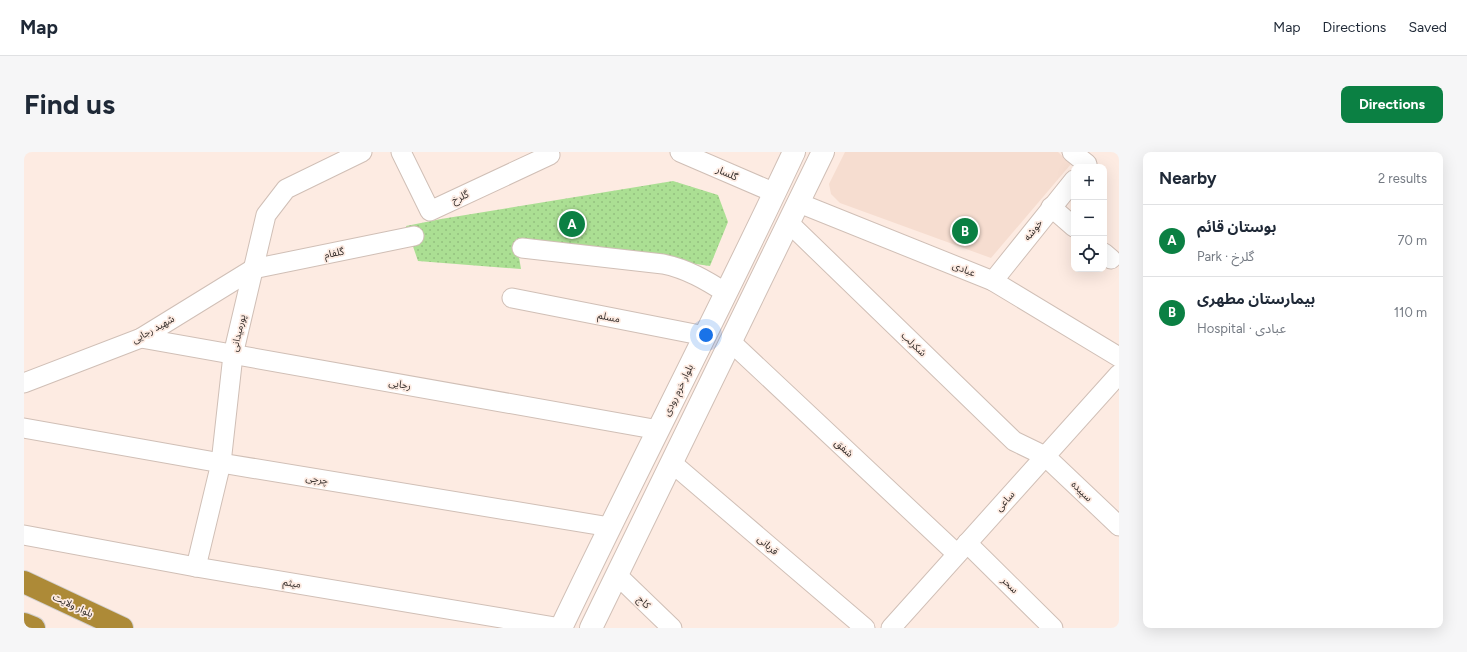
<!DOCTYPE html>
<html lang="en">
<head>
<meta charset="utf-8">
<style>
	body { margin:0; font-family:Figtree,"Noto Sans Arabic",sans-serif; background:#f6f6f7; color:#1f2937 }
	.controls { position:absolute; right:12px; top:12px; display:grid; overflow:hidden; border-radius:8px; box-shadow:0 4px 16px #0002 }
	.controls button { width:36px; height:36px; display:grid; place-items:center; padding:0; border:0; border-bottom:1px solid #e0e1e3; background:#fff; color:#1f2937; font:20px sans-serif }
	.you { position:absolute; left:682px; top:183px; width:14px; height:14px; margin:-10px; border:3px solid #fff; border-radius:50%; background:#1a73e8; box-shadow:0 0 0 6px #1a73e833 }
	.badge { display:grid; place-items:center; width:26px; height:26px; border-radius:50%; background:#0b8043; color:#fff; font-size:13px; font-weight:700 }
	.pin { position:absolute; translate:-50% -50%; border:2px solid #fff; box-shadow:0 1px 4px #0006 }
	.list { margin:0; padding:0; list-style:none }
	h2 { display:flex; justify-content:space-between; align-items:center; height:52px; margin:0; padding:0 16px; font-size:17px }
	h2 small { font-size:13px; font-weight:400; color:#747a83 }
	.list li { display:grid; grid-template-columns:26px 1fr auto; gap:12px; align-items:center; box-sizing:border-box; height:72px; padding:0 16px; border-top:1px solid #e0e1e3 }
	.list b { display:block; font-size:15px; white-space:nowrap }
	.list p { margin:0; font-size:13px; white-space:nowrap; color:#747a83 }
	.list em { font-size:13px; font-style:normal; color:#747a83 }
	.icon { flex:none; width:22px; height:22px; fill:none; stroke:currentColor; stroke-width:2; stroke-linecap:round; stroke-linejoin:round }
	.map { position:relative; flex:none; width:1095px; height:476px; overflow:hidden; border-radius:8px }
	header { display:flex; align-items:center; gap:24px; box-sizing:border-box; height:56px; padding:0 20px; background:#fff; border-bottom:1px solid #e0e1e3 }
	header strong { font-size:19px }
	nav { display:flex; gap:22px; margin-inline-start:auto; font-size:14px }
	.intro { display:flex; align-items:center; justify-content:space-between; box-sizing:border-box; height:96px; padding:0 24px }
	h1 { margin:0; font-size:28px }
	.button { padding:10px 18px; border-radius:8px; background:#0b8043; color:#fff; font-size:14px; font-weight:700 }
	main { display:flex; gap:24px; padding:0 24px }
	aside { flex:1; background:#fff; border-radius:8px; box-shadow:0 4px 16px #0002 }
	.map>svg:first-child { display:block }
	.built { fill:#f6ddd0 }
	.park { fill:url(#park-dots) }
	.lines { fill:none; stroke-linecap:round; stroke-linejoin:round }
	.street-casing { stroke:#d0bfb6; stroke-width:21 }
	.secondary-casing { stroke:#d0bfb6; stroke-width:24 }
	.highway-casing { stroke:#d2d0d0; stroke-width:24 }
	.street { stroke:#fff; stroke-width:19 }
	.secondary { stroke:#fff; stroke-width:22 }
	.highway { stroke:#ad8a37; stroke-width:22 }
	.labels { text-anchor:middle; dominant-baseline:central; stroke-width:3.5; stroke-linejoin:round; paint-order:stroke }
	.street-label { font-size:10px; fill:#322b28; stroke:#fdebe2 }
</style>
</head>
<body>
<header>
<strong>Map</strong>
<nav><a>Map</a><a>Directions</a><a>Saved</a></nav>
</header>
<div class="intro"><h1>Find us</h1><a class="button">Directions</a></div>
<main>
<div class="map">
<svg width="1095" height="476" viewBox="0 0 1095 476">
	<defs>
		<pattern id="park-dots" width="8" height="8" patternUnits="userSpaceOnUse"><rect width="8" height="8" fill="#abdf93"/><path d="M2 2h.1M6 6h.1" fill="none" stroke="#94c07f" stroke-width="1.8" stroke-linecap="round"/></pattern>
	</defs>
	<rect width="100%" height="100%" fill="#fdebe2"/>
	<path class="built" d="M821 0H1034L1047 12 967 106 816 51 807 42 805 32Z"/>
	<path class="park" d="M649 29 694 43 704 70 686 114 492 87 497 117 394 109 382 74 417 67Z"/>
	<g class="lines">
		<defs>
			<g id="street">
				<path d="M377 0 406 59 526 3"/>
				<path d="M656 0 751 41"/>
				<path d="M1048 0 1063 12"/>
				<path d="M775 51 969 129 1095 205"/>
				<path d="M1027 55 1050 75"/>
				<path d="M765 71 990 289 1021 304 1095 374"/>
				<path d="M498 96 639 112C663 117 682 128 702 141"/>
				<path d="M1080 101 1087 107"/>
				<path d="M969 129 1050 28"/>
				<path d="M488 146 681 184"/>
				<path d="M117 186 635 278"/>
				<path d="M707 190 933 402"/>
				<path d="M0 231 117 186 229 117 390 84"/>
				<path d="M0 276 197 311 586 375"/>
				<path d="M648 311 841 476"/>
				<path d="M0 383 172 415 537 476"/>
				<path d="M943 391 1029 476"/>
				<path d="M172 415 197 311 209 203 242 63 262 37 338 0"/>
				<path d="M593 423 648 476"/>
				<path d="M867 476 1095 222"/>
			</g>
			<g id="secondary">
				<path d="M537 476C613 317 695 160 770 0"/>
				<path d="M567 476 799 0"/>
			</g>
			<g id="highway">
				<path d="M0 430 98 476"/>
				<path d="M0 472 10 476"/>
			</g>
		</defs>
		<use href="#street" class="street-casing"/>
		<use href="#secondary" class="secondary-casing"/>
		<use href="#highway" class="highway-casing"/>
		<use href="#street" class="street"/>
		<use href="#secondary" class="secondary"/>
		<use href="#highway" class="highway"/>
	</g>
	<g class="labels">
		<g class="street-label">
			<text transform="translate(703 21) rotate(24)">گلسار</text>
			<text transform="translate(436 45) rotate(-25)">گلرخ</text>
			<text transform="translate(1009 78) rotate(-52)">خوشه</text>
			<text transform="translate(310 101) rotate(-12)">گلفام</text>
			<text transform="translate(940 117) rotate(22)">عبادی</text>
			<text transform="translate(585 165) rotate(11)">مسلم</text>
			<text transform="translate(129 177) rotate(-29)">شهید رجایی</text>
			<text transform="translate(214 181) rotate(-77)">پورمیدانی</text>
			<text transform="translate(890 192) rotate(44)">شکرلب</text>
			<text transform="translate(376 232) rotate(10)">رجایی</text>
			<text transform="translate(654 238) rotate(-64)">بلوار خرم رودی</text>
			<text transform="translate(820 296) rotate(43)">شفق</text>
			<text transform="translate(293 327) rotate(9)">چرچی</text>
			<text transform="translate(1058 339) rotate(44)">سپیده</text>
			<text transform="translate(981 349) rotate(-48)">ساعی</text>
			<text transform="translate(744 393) rotate(41)">قربانی</text>
			<text transform="translate(268 431) rotate(9)">میثم</text>
			<text transform="translate(986 433) rotate(45)">سحر</text>
			<text transform="translate(620 450) rotate(44)">کاج</text>
			<text transform="translate(49 453) rotate(25)">بلوار ولایت</text>
		</g>
	</g>
</svg>
<div class="controls">
<button>+</button>
<button>−</button>
<button><svg class="icon" aria-label="locate" viewBox="0 0 24 24"><circle cx="12" cy="12" r="6"/><path d="M12 2v4M12 18v4M2 12h4M18 12h4"/></svg></button>
</div>
<div class="you"></div>
<div class="pin badge" style="left:548px;top:72px">A</div>
<div class="pin badge" style="left:941px;top:79px">B</div>
</div>
<aside>
<h2>Nearby<small>2 results</small></h2>
<ul class="list">
<li><span class="badge">A</span><div><b>بوستان قائم</b><p>Park · گلرخ</p></div><em>70 m</em></li>
<li><span class="badge">B</span><div><b>بیمارستان مطهری</b><p>Hospital · عبادی</p></div><em>110 m</em></li>
</ul>
</aside>
</main>
</body>
</html>
